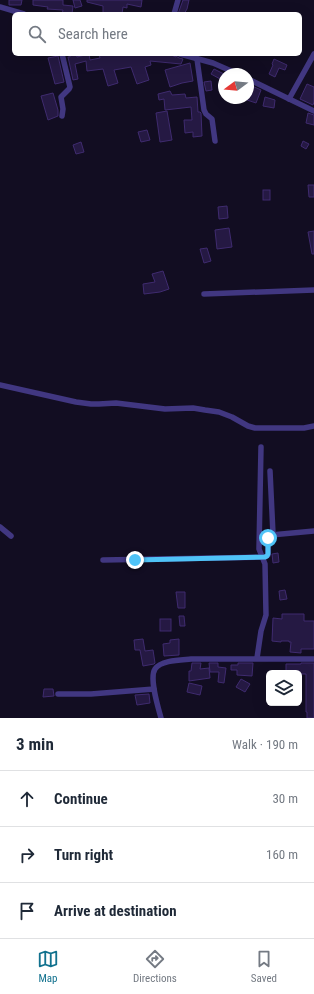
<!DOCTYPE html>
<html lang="en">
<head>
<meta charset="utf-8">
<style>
	body { margin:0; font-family:"Roboto Condensed",sans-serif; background:#f2f2f3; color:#1f2937 }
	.controls { position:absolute; right:12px; bottom:12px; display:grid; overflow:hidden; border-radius:6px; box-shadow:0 4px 16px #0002 }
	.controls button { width:36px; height:36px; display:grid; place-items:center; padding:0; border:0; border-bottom:1px solid #e0e1e3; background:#fff; color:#1f2937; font:20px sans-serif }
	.compass { position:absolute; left:218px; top:68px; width:36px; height:36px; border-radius:50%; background:#fff; box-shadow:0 4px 16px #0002; rotate:254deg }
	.stop { position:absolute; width:12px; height:12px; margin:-9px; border:3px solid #4fc3f7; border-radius:50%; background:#fff }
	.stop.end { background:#4fc3f7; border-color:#fff; box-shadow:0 1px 4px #0008 }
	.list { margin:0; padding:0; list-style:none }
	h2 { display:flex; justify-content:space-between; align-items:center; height:52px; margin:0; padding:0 16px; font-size:17px }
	h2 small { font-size:13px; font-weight:400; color:#747a83 }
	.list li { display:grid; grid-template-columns:26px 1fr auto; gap:12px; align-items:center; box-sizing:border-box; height:56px; padding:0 16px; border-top:1px solid #e0e1e3 }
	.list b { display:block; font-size:15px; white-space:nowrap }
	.list em { font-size:13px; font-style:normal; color:#747a83 }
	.icon { flex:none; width:22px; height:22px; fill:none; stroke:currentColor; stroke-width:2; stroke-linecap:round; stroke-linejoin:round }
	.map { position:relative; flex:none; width:314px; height:718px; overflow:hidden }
	.search { position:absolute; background:#fff; box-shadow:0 4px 16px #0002; left:12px; right:12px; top:12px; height:44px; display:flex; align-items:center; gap:10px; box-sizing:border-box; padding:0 14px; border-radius:6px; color:#747a83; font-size:15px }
	.sheet { height:220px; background:#fff }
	nav { display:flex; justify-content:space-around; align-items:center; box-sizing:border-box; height:56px; border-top:1px solid #e0e1e3; background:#fff; font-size:11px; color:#747a83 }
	nav a { display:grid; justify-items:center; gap:2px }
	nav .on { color:#11718e }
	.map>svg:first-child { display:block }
	.building { fill:#251943; stroke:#3f2b6f }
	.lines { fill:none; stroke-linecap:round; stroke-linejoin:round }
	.minor { stroke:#413781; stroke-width:5.5 }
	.route { stroke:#4fc3f7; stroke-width:5 }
</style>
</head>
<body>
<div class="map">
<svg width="314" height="718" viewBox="0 0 314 718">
	<rect width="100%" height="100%" fill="#120d22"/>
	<g class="building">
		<path d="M9 0H22L21 5H9Z"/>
		<path d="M33 0H63V5L73 6 72 14H62L63 10 47 9 48 7 33 5Z"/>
		<path d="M73 0H80L82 6 75 8Z"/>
		<path d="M87 0H142L141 7 127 4V8L123 7 122 14 112 13V14H103V6L87 2Z"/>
		<path d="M183 0H189L187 9 184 14H178Z"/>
		<path d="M70 54H76L77 57 89 54 90 60 100 58 99 54H169L176 57V56L179 58 183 59 181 64 150 61 151 65 145 67 149 80 137 84 131 67 114 70 118 83 108 86 103 69 87 71 86 61 75 64 78 79 73 80 68 57H70Z"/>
		<path d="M58 56 64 82 55 84 48 58Z"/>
		<path d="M274 59 287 65 285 70 279 68 275 77 269 74 273 65 272 64Z"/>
		<path d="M190 63 193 81 182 83 170 87 165 70Z"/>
		<path d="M214 69 224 74 222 80 211 74Z"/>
		<path d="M211 81 212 90 206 91 204 82Z"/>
		<path d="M307 84 314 87V102L313 105 300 99Z"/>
		<path d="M252 86 261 90 256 103 247 100Z"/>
		<path d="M170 91 172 95 185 94 186 98 197 97 198 112H200L201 113 202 136 193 137V132L185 133 184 120H192L191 107 165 110 164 99 159 100 158 94Z"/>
		<path d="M53 93 58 110V116L48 120 41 96Z"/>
		<path d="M265 97 275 100 274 108 263 106Z"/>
		<path d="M167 111 172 140 160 142 156 113Z"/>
		<path d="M308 113 314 115V125L306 123Z"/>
		<path d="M147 130 150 140 141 142 138 132Z"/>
		<path d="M303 141 309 144 306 149 301 146Z"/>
		<path d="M81 142 84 152 76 154 73 145Z"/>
		<path d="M308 185H314V197H309Z"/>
		<rect x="263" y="190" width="7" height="10"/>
		<path d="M227 206 228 218 219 219 218 207Z"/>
		<path d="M229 228 232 247 217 249 215 230Z"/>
		<path d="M314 231V254H312L308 232Z"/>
		<path d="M207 248 211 261 204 263 200 249Z"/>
		<path d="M163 271 169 289 160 292 144 294 143 284 155 282 152 274Z"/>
		<path d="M278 553 279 562 273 563 272 554Z"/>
		<path d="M285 590 287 599 280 600 279 591Z"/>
		<path d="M176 592H185V608H178Z"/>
		<path d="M282 614H304V621H314V649H301V653L290 652 291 642H289V641H281V642L272 641 273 618 282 619Z"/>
		<path d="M179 616H184L185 626H180Z"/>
		<rect x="160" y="619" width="11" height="12"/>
		<path d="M143 639 145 651 153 650 155 663 154 664 143 666 140 650H135L134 640Z"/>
		<path d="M179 639V655L164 656 163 644 170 643V640Z"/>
		<path d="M192 663H201L200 669 209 668 210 678 189 681V671H191Z"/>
		<path d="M209 663H218V667L226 668 224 683 218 682 219 672H210Z"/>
		<path d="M238 663H253L252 676 237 675V670H231V665H238Z"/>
		<path d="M301 663H314V718H307V712H306V674H299V673H286V664H301Z"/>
		<path d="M241 679 250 684 245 692 236 687Z"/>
		<path d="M189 683 202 686 200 695 187 692Z"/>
		<path d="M44 689H53L54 696 43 697Z"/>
		<path d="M149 694 150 703 137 705 135 695Z"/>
	</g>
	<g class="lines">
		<g class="minor">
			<path d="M0 7 24 14"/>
			<path d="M174 14 178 0"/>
			<path d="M62 54 70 87 69 89 61 97 63 109 62 116"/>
			<path d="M180 54 213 63 238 74"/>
			<path d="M197 59 204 110 206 114 212 119 215 141"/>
			<path d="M248 79 314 111"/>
			<path d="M289 99 314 54"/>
			<path d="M204 294 314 290"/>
			<path d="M0 385 76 402 91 404H99L116 403 165 409 193 408 205 410 219 412 232 417 248 426 255 428H304L314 426"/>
			<path d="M270 471 273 534"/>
			<path d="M0 527 11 536"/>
			<path d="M103 560 265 557 268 555V538L271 535 314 531"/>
			<path d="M257 658 261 631 266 615 265 564 259 549 261 447"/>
			<path d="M58 694H91L154 689"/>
			<path d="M161 718C158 707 149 678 155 669 161 660 181 660 191 659H314"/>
		</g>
	</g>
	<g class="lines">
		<path class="route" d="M135 560 265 557 267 556 268 554V538"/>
	</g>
</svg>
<div class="controls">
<button><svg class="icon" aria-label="layers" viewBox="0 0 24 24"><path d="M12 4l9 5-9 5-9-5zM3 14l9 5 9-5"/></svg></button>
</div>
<svg class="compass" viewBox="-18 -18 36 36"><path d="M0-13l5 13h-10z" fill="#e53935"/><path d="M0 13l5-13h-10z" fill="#747a83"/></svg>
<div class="stop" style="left:268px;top:538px"></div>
<div class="stop end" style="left:135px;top:560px"></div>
<div class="search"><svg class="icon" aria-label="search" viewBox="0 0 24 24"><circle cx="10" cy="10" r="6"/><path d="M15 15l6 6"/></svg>Search here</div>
</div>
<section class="sheet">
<h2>3 min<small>Walk · 190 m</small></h2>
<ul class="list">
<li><svg class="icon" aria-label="ahead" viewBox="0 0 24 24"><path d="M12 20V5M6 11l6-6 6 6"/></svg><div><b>Continue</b></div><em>30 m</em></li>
<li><svg class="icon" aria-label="right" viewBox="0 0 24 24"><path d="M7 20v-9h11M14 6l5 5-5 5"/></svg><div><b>Turn right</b></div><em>160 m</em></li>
<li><svg class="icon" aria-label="arrive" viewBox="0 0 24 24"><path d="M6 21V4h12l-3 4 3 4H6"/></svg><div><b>Arrive at destination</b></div></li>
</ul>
</section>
<nav>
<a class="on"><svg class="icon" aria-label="map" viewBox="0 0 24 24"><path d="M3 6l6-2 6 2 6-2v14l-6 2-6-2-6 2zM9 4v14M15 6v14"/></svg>Map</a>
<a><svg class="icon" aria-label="directions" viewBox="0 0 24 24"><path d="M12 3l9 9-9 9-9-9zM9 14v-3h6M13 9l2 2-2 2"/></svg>Directions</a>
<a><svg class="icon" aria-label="saved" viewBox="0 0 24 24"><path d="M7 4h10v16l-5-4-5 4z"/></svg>Saved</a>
</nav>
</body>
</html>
